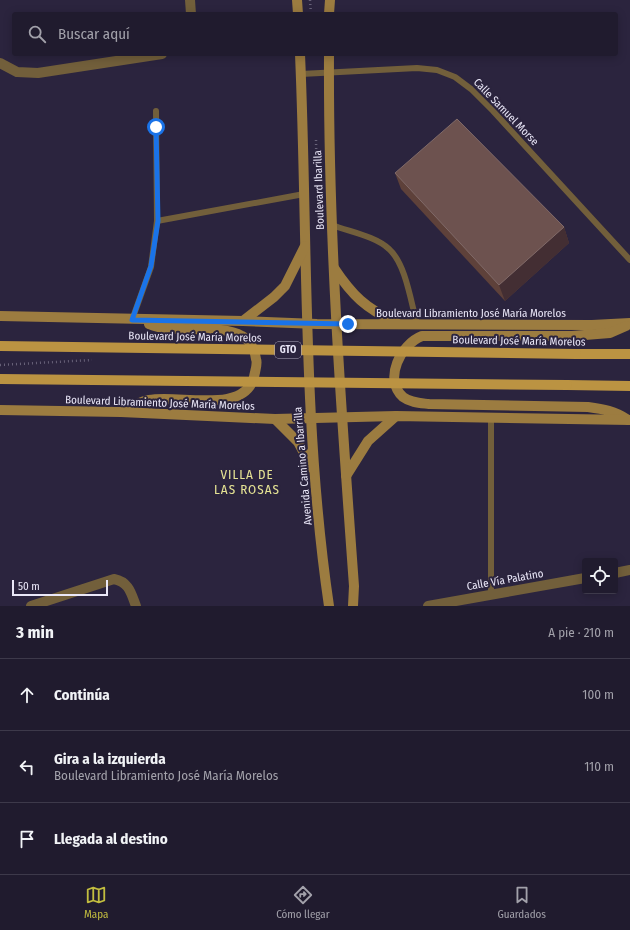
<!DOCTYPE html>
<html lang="es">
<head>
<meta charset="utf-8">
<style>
	body { margin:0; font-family:"Fira Sans Condensed",sans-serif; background:#282436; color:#f1f3f6 }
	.controls { position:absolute; right:12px; bottom:12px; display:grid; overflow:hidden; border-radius:4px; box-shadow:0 2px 10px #0003 }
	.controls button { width:36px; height:36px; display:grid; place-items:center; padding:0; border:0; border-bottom:1px solid #3d394a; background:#201b2e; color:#f1f3f6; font:20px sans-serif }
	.scale { position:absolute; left:12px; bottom:10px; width:96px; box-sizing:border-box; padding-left:4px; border:2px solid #eae7f8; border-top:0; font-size:11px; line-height:14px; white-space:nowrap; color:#eae7f8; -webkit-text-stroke:3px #2b243e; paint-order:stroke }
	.stop { position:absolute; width:12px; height:12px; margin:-9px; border:3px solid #1a73e8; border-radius:50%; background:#fff }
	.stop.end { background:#1a73e8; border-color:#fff; box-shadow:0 1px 4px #0008 }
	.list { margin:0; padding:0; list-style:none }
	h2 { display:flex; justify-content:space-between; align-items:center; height:52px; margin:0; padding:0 16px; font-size:17px }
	h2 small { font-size:13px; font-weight:400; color:#a2a1aa }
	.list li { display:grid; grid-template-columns:26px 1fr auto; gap:12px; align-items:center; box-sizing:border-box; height:72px; padding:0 16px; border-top:1px solid #3d394a }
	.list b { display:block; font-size:15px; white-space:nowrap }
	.list p { margin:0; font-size:13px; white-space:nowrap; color:#a2a1aa }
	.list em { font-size:13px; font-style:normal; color:#a2a1aa }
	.icon { flex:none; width:22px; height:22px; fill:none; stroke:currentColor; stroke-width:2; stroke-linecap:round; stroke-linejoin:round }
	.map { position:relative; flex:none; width:630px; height:606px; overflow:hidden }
	.search { position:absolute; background:#201b2e; box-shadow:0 2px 10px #0003; left:12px; right:12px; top:12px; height:44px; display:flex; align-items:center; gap:10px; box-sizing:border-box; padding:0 14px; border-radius:4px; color:#a2a1aa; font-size:15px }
	.sheet { height:268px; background:#201b2e }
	nav { display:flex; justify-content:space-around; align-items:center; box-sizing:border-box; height:56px; border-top:1px solid #3d394a; background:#201b2e; font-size:11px; color:#a2a1aa }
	nav a { display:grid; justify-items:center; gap:2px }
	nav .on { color:#c2bd3f }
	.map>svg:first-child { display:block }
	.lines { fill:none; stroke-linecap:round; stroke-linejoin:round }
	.path { stroke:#686279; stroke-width:2.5; stroke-dasharray:1 3; stroke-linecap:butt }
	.lane { stroke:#725f3b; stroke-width:6 }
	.street { stroke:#725f3b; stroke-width:10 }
	.secondary { stroke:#9c7c40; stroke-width:10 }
	.primary { stroke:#bb9342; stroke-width:10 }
	.primary-bridge { stroke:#bb9342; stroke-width:10 }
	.wall { fill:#5e413a }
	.shaded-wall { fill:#432e33 }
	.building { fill:#6d524f; stroke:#806a69 }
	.route { stroke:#1a73e8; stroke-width:5 }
	.labels { text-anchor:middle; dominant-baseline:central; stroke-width:4; stroke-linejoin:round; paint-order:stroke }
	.shield { fill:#2b243e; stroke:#b1acc0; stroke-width:1 }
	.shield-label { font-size:10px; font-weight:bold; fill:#eae7f8 }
	.street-label { font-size:11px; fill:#eae7f8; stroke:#2b243e }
	.quarter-label { font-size:13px; letter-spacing:1px; fill:#e5e394; stroke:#2b243e }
</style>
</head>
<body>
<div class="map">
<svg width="630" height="606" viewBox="0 0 630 606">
	<rect width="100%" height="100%" fill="#2b243e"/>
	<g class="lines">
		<g class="path">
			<path d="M310 0 311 14"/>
			<path d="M316 140 317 201"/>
			<path d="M0 365 92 360"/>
		</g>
		<g class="lane">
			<path d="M301 74 417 68 437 70 455 77 471 89 493 111 630 260"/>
			<path d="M157 221 304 194"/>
			<path d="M332 225C350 232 375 236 389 249 406 264 411 303 417 324"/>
			<path d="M132 320 151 267 157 221 156 111"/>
			<path d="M491 595V418"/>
		</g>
		<g class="street">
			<path d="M190 0 191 14"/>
			<path d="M0 63 17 72 38 73 162 54"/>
			<path d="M615 573 630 570"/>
			<path d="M31 606 114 579C129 582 131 593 136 606"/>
			<path d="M428 606 585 578"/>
		</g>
		<g class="secondary">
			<path d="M297 0 298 14"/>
			<path d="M329 14 330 0"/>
			<path d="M300 54C308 238 302 423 329 606"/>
			<path d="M329 54C328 232 341 409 354 586L353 606"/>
			<path d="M334 268C352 295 366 309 396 322"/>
			<path d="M0 316 243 321 317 324 592 325 630 323"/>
			<path d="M243 321 274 297 285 286 305 246"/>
			<path d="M626 326 610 333 572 336H422C401 344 383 379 403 397 411 403 420 403 429 404L588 407C603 409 615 411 628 420"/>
			<path d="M0 410 121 412 275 419 396 416 630 420"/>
			<path d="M121 412C130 407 139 402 149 400 178 394 244 415 254 377 255 371 258 364 256 359 255 350 250 340 242 336 219 323 176 335 149 324"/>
			<path d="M275 419 298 442 312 468"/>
			<path d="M346 476 368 441 396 416"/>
		</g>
		<g class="primary">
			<path d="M576 354H630"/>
			<path d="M567 385 630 386"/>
		</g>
		<g class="primary-bridge">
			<path d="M0 346 576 354"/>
			<path d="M0 379 567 385"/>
		</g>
	</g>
	<path class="wall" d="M395 173 564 227 569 243 505 301 401 189Z"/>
	<path class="shaded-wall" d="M564 227 569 243 505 301 499 285Z"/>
	<path class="building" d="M457 119 564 227 499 285 395 173Z"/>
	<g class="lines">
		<path class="route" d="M156 127 158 221 151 266 132 320 348 324"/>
	</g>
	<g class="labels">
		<rect class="shield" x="275" y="342" width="26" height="16" rx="3"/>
		<g class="shield-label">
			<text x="288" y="350">GTO</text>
		</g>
		<g class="street-label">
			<text transform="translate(506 112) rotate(46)">Calle Samuel Morse</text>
			<text transform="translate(319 190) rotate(-92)">Boulevard Ibarilla</text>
			<text x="471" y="313">Boulevard Libramiento José María Morelos</text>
			<text transform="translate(195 337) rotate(1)">Boulevard José María Morelos</text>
			<text transform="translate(519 341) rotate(1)">Boulevard José María Morelos</text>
			<text transform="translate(160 403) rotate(2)">Boulevard Libramiento José María Morelos</text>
			<text transform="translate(303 466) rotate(-95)">Avenida Camino a Ibarrilla</text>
			<text transform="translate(505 580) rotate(-10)">Calle Vía Palatino</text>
		</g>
		<g class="quarter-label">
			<text x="247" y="474">VILLA DE<tspan x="247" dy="15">LAS ROSAS</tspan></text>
		</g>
	</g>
</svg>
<div class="controls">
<button><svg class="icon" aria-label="locate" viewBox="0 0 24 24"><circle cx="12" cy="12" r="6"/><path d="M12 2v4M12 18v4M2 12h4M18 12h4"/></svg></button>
</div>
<div class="scale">50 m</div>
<div class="stop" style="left:156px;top:127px"></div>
<div class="stop end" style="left:348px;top:324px"></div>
<div class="search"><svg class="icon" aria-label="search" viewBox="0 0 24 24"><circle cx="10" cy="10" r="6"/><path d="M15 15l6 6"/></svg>Buscar aquí</div>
</div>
<section class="sheet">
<h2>3 min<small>A pie · 210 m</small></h2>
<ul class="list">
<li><svg class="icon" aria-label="ahead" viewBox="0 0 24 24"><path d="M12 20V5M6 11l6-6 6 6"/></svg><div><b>Continúa</b></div><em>100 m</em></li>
<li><svg class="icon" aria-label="left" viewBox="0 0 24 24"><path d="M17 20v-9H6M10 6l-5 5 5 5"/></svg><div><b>Gira a la izquierda</b><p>Boulevard Libramiento José María Morelos</p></div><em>110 m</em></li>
<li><svg class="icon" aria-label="arrive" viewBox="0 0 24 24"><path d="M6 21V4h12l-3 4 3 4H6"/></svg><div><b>Llegada al destino</b></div></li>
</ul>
</section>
<nav>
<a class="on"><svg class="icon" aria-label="map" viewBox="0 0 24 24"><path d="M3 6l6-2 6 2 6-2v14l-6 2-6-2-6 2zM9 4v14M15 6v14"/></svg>Mapa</a>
<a><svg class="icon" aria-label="directions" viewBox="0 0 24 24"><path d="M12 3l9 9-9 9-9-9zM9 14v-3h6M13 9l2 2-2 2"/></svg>Cómo llegar</a>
<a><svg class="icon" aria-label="saved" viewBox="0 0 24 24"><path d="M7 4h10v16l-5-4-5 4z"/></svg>Guardados</a>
</nav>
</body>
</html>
